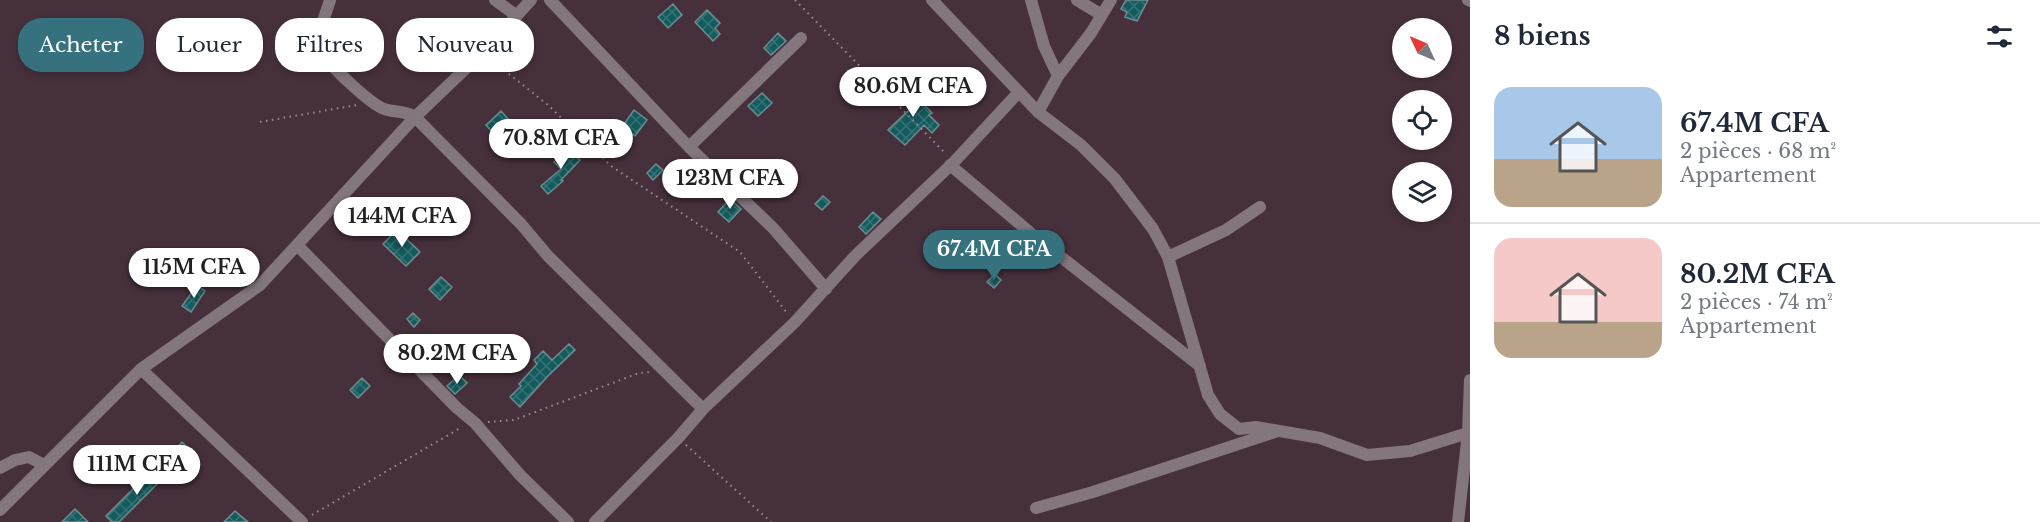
<!DOCTYPE html>
<html lang="fr">
<head>
<meta charset="utf-8">
<style>
  body { margin:0; font-family:"Libre Baskerville",serif; background:#f6f6f7; color:#1f2937; height:100vh; display:flex; flex-direction:column; font-size:22px; white-space:nowrap }
  * { box-sizing:border-box; margin:0 }
  p { font-size:20px; color:#747a83 }
  .icon { flex:none; width:33px; height:33px; fill:none; stroke:currentColor; stroke-width:2; stroke-linecap:round; stroke-linejoin:round }
  .map { position:relative; flex:1; overflow:hidden }
  .details { display:flex; flex-direction:column; background:#fff; width:570px }
  .details>* { flex:none }
  .hud { position:absolute; left:18px; top:18px; width:570px; height:54px; display:flex; gap:12px }
  .needle { width:39px; rotate:314deg }
  .fabs { position:absolute; left:1392px; top:18px; display:grid; gap:12px }
  .fabs a { display:grid; place-items:center; width:60px; height:60px; border-radius:50%; background:#fff; box-shadow:0 3px 9px #0003; font-size:30px }
  .price { position:absolute; translate:-50% -51px; padding:0 14px; border-radius:21px; background:#fff; color:#222; font-size:20px; line-height:39px; filter:drop-shadow(0 2px 3px #0008) }
  .price::after { content:''; position:absolute; left:50%; top:36px; width:18px; height:14px; margin-left:-9px; background:inherit; clip-path:polygon(0 0,100% 0,50% 100%) }
  .price.current { background:#36727d; color:#fff }
  ul { padding:0; list-style:none }
  li { display:flex; align-items:center; gap:18px; height:150px; padding:0 24px }
  li+li { border-top:2px solid #e0e1e3 }
  li span { display:grid; place-items:center; flex:none; width:168px; height:120px; border-radius:18px; color:#555 }
  li>.icon { margin-inline-start:auto }
  span .icon { width:72px; height:72px; fill:#fffc; stroke-width:1 }
  li b { font-size:26px }
  h2 { display:flex; justify-content:space-between; align-items:center; height:72px; padding:0 24px; font-size:26px }
  .chip { padding:0 21px; border-radius:24px; background:#fff; box-shadow:0 3px 9px #0003; font-size:21px; line-height:54px }
  .chip.current { background:#36727d; color:#fff }
  main { display:flex; flex:1; min-height:0 }
  .map>svg:first-child { display:block }
  .building { fill:url(#building-cross-hatch); stroke:#6c8d8e; stroke-width:1.5 }
  .lines { fill:none; stroke-linecap:round; stroke-linejoin:round }
  .path { stroke:#9f8d96; stroke-width:2; stroke-dasharray:1.5 4.5; stroke-linecap:butt }
  .minor { stroke:#83777d; stroke-width:12 }
</style>
</head>
<body>
<main>
<div class="map">
<svg width="1470" height="522" viewBox="0 0 1470 522">
  <defs>
    <pattern id="building-cross-hatch" width="8" height="8" patternUnits="userSpaceOnUse" patternTransform="scale(1.5)"><rect width="8" height="8" fill="#145b5e"/><path d="M0 0l8 8M0 8l8-8" fill="none" stroke="#377376"/></pattern>
  </defs>
  <rect width="100%" height="100%" fill="#46303c"/>
  <path class="building" d="M1126,0H1148L1137,21L1125,17L1127,12L1121,9Z
    M673,4L682,15L668,28L658,17Z
    M707,10L720,23L715,28L720,34L713,41L695,22Z
    M778,33L786,41L771,55L764,48Z
    M914,85L922,92L917,98L932,113L929,115L939,125L932,133L924,125L905,145L888,130L911,108L902,99Z
    M762,93L772,103L758,116L748,106Z
    M634,110L647,120L635,136L622,127Z
    M501,111L519,131L504,145L486,125Z
    M568,148L580,160L561,180L563,181L548,194L541,186L561,169L554,162Z
    M656,164L663,170L653,180L647,173Z
    M823,196L830,202L822,210L815,204Z
    M730,199L741,209L729,222L718,212Z
    M873,212L881,219L866,234L859,227Z
    M397,230L420,252L406,266L383,244Z
    M995,274L1001,280L994,288L987,282Z
    M441,277L452,287L440,300L429,289Z
    M197,285L205,291L191,312L182,306Z
    M413,313L420,320L414,327L407,319Z
    M505,337L512,344L492,363L486,357Z
    M569,344L575,350L547,377L520,407L510,397L521,386L519,384L537,364L534,360L543,351L552,360Z
    M459,375L467,383L455,394L447,386Z
    M362,378L370,386L358,398L350,390Z
    M182,442L189,449L175,463L168,457Z
    M164,463L171,470L119,522H112L106,516L138,484L141,488Z
    M75,509L88,522H62Z
    M235,511L248,522H224Z"/>
  <g class="lines">
    <path class="path" d="M795,0L946,154
      M490,59L548,105L611,166L740,252L787,313
      M260,122L357,105
      M488,422L514,420L639,373L651,372
      M686,445L771,522
      M312,515L462,427"/>
    <path class="minor" d="M330,0C326,14 316,35 321,49C325,63 371,104 384,109C396,113 404,110 415,117L521,224L548,256L703,409
      M495,0L517,16
      M550,0L689,147L773,228L826,289
      M932,0L1038,112L1081,145L1115,179L1153,229L1168,257L1208,395L1220,414L1239,429L1256,427L1320,438L1367,455L1410,451L1468,433
      M1031,0L1044,46L1058,76
      M1077,0L1102,15
      M1468,0L1470,1
      M1038,112L1058,76L1091,33L1111,0
      M689,147L801,38
      M950,165L1033,235L1200,366
      M297,245L457,408L475,423L520,475L568,522
      M1168,257L1226,230L1260,207
      M141,369L302,522
      M0,468L15,460L29,457L44,465
      M1036,508L1093,492L1275,432
      M0,510L141,369L260,285L415,117L482,53L531,0
      M595,522L678,438L703,409L795,322L856,255L954,162L1018,93
      M1458,522L1468,433L1470,380"/>
  </g>
</svg>
<div class="fabs">
<a><svg class="needle" viewBox="-14 -14 28 28"><path d="M0-13l5 13h-10z" fill="#e53935"/><path d="M0 13l5-13h-10z" fill="#747a83"/></svg></a>
<a><svg class="icon" aria-label="locate" viewBox="0 0 24 24"><circle cx="12" cy="12" r="6"/><path d="M12 2v4M12 18v4M2 12h4M18 12h4"/></svg></a>
<a><svg class="icon" aria-label="layers" viewBox="0 0 24 24"><path d="M12 4l9 5-9 5-9-5zM3 14l9 5 9-5"/></svg></a>
</div>
<b class="price" style="left:913px;top:118px">80.6M CFA</b>
<b class="price" style="left:561px;top:170px">70.8M CFA</b>
<b class="price" style="left:730px;top:210px">123M CFA</b>
<b class="price" style="left:402px;top:248px">144M CFA</b>
<b class="price current" style="left:994px;top:281px">67.4M CFA</b>
<b class="price" style="left:194px;top:299px">115M CFA</b>
<b class="price" style="left:457px;top:385px">80.2M CFA</b>
<b class="price" style="left:137px;top:496px">111M CFA</b>
<div class="hud">
<a class="chip current">Acheter</a>
<a class="chip">Louer</a>
<a class="chip">Filtres</a>
<a class="chip">Nouveau</a>
</div>
</div>
<section class="details">
<h2>8 biens<svg class="icon" aria-label="filters" viewBox="0 0 24 24"><path d="M4 7h16M4 17h16"/><circle cx="9" cy="7" r="2"/><circle cx="15" cy="17" r="2"/></svg></h2>
<ul>
<li><span style="background:linear-gradient(#a9c7e8 60%,#b9a48a 0)"><svg class="icon" aria-label="home" viewBox="0 0 24 24"><path d="M3 11l9-7 9 7M6 9v11h12V9"/></svg></span><div><b>67.4M CFA</b><p>2 pièces · 68 m²</p><p>Appartement</p></div></li>
<li><span style="background:linear-gradient(#f6c9c9 70%,#b9a48a 0)"><svg class="icon" aria-label="home" viewBox="0 0 24 24"><path d="M3 11l9-7 9 7M6 9v11h12V9"/></svg></span><div><b>80.2M CFA</b><p>2 pièces · 74 m²</p><p>Appartement</p></div></li>
</ul>
</section>
</main>
</body>
</html>
